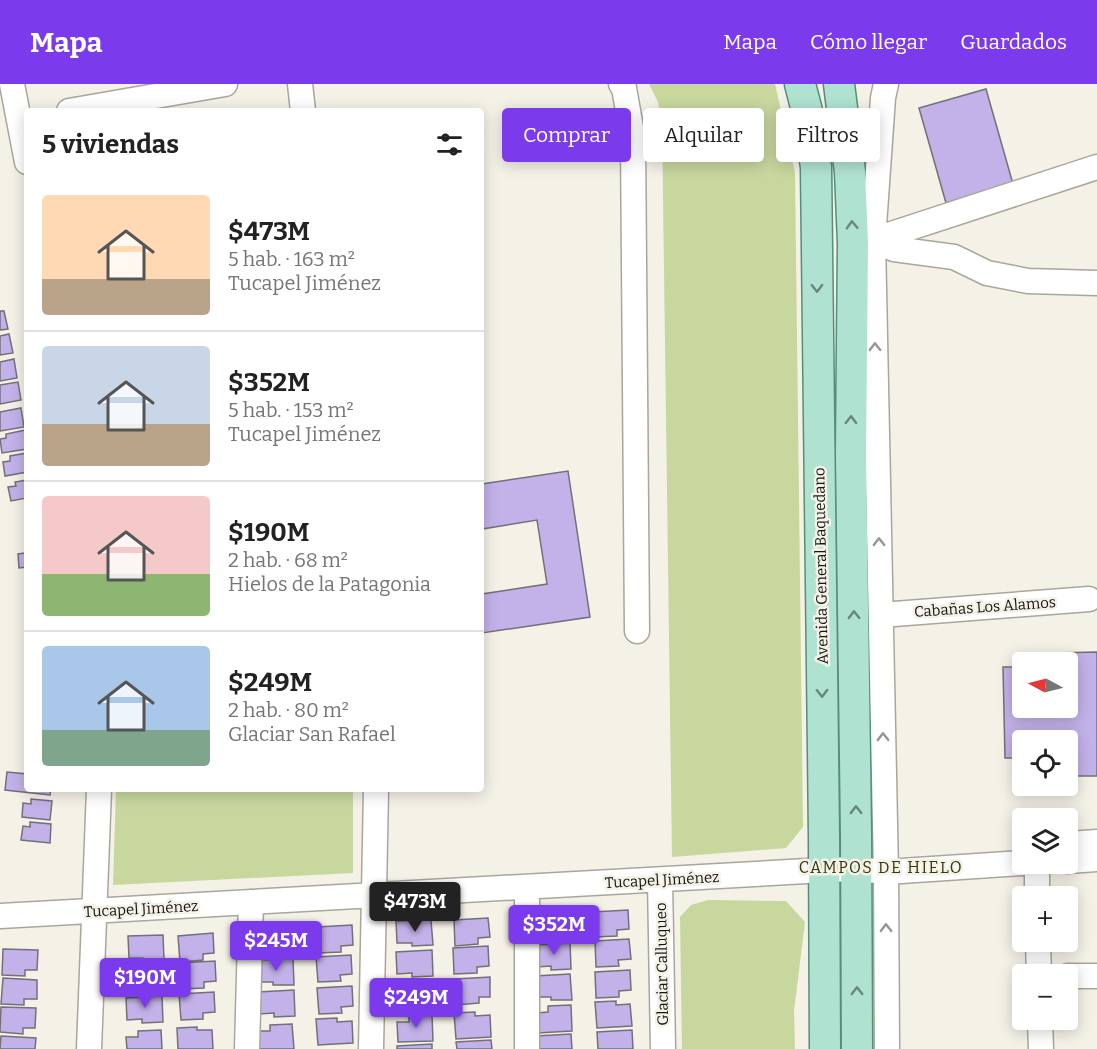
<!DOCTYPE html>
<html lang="es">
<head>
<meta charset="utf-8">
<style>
  body { margin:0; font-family:Bitter,serif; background:#f6f6f6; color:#222; height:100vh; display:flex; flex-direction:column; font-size:22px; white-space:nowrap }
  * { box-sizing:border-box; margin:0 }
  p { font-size:20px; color:#767676 }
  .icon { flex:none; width:33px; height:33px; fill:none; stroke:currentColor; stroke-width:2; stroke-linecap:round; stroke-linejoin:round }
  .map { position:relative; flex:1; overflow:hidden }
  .panel { position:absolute; left:24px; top:24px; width:460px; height:684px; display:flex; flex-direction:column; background:#fff; border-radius:6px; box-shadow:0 3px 15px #0003 }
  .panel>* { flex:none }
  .hud { position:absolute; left:502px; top:24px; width:504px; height:54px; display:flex; gap:12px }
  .needle { width:39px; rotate:277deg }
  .controls { position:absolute; left:1012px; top:568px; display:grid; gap:12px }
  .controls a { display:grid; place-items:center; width:66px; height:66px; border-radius:6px; background:#fff; box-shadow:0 3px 15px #0003; font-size:30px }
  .price { position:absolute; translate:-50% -51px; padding:0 14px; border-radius:6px; background:#7c3aed; color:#fff; font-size:20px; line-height:39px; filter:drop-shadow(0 2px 3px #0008) }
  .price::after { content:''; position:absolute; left:50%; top:36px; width:18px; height:14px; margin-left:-9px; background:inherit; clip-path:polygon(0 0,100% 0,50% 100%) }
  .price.current { background:#222; color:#fff }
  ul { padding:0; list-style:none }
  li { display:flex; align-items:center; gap:18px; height:150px; padding:0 18px }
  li+li { border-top:2px solid #e0e0e0 }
  li span { display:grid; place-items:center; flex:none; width:168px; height:120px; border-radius:6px; color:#555 }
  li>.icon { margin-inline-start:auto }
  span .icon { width:72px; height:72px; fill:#fffc; stroke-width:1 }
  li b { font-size:26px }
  h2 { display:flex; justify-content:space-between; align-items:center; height:72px; padding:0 18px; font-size:26px }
  .pill { padding:0 21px; border-radius:6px; background:#fff; box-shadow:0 3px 15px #0003; font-size:21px; line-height:54px }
  .pill.current { background:#7c3aed; color:#fff }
  header { display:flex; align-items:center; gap:36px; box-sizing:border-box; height:84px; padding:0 30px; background:#7c3aed; color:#fff }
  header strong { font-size:28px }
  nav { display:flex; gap:33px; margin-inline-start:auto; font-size:21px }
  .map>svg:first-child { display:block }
  .green { fill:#c7d79e }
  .building { fill:#c3b1e9; stroke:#737079; stroke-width:1.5 }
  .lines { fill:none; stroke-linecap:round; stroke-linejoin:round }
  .minor-casing { stroke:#a9a69d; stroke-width:27 }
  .major-casing { stroke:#578e7a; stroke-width:33 }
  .minor { stroke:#fff; stroke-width:24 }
  .major { stroke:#afe2d1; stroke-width:30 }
  .oneway { stroke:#6b867c }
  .oneway2 { stroke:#979695 }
  .labels { text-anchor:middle; stroke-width:5; stroke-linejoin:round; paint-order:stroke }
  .street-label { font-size:15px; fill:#171613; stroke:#f4f1e7 }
  .neighbourhood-label { font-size:16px; letter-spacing:1.5px; fill:#35370d; stroke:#f4f1e7 }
</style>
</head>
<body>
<header>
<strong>Mapa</strong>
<nav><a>Mapa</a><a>Cómo llegar</a><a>Guardados</a></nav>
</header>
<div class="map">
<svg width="1097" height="965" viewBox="0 0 1097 965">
  <rect width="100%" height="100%" fill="#f4f1e7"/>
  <path class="green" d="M649,0H775L795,89L803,743L786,764L672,773L662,39L658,18Z
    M116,705H353V789L113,801Z
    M708,816L786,817L805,838L794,927L795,965H682L680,833L691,821Z"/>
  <path class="building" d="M986,5L1013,100L946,119L919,24Z
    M0,227H4L8,245L0,246Z
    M9,250L13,269L0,271V252Z
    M14,275L17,294L0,297V278Z
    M18,298L21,316L0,320V301Z
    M21,324L24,343L0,347V328Z
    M26,346L27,365L2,369L0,355L6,354V350Z
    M27,369V388L5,392L3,378L10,377V372Z
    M568,387L590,533L482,549V510L547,500L537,436L482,445V400Z
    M27,396V414L11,417L8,403L16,402L15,398Z
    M27,464V483L19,484L18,470L25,469V465Z
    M1097,568V692H1068V657H1023V693H1022L1021,674H1005L1003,583H1023V624H1068V579H1054V569Z
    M7,688L27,690V705H51L50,711L5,706Z
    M31,715L52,717L50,736L22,733L23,719L31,720Z
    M30,738L51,740L50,759L21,756L23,742L30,743Z
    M628,826L629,845L617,846V852L595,853L593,828Z
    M570,829L571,855L550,856V852L535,853L534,831Z
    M488,834L490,853L478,854V860L455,862L454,836Z
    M431,836L433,861L412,862V859H397L396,837Z
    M352,841L353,861L341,862V868L318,869L317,843Z
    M295,844L296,870L276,871V867L261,868L260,846Z
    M213,849L214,869L203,870V876L180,878L178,852Z
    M163,851L164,876L144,877L143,874H129L128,852Z
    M629,855L631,875L618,876L619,882L596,883L595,857Z
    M570,859L571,885L551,886V882L536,883L535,861Z
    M488,862L489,882L477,883V889L454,890L453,864Z
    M3,865L38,866L37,886H25V892L2,891Z
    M432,866L433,892L412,893V889L397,890L396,868Z
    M351,871L352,890L340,891L341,897L318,898L316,873Z
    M293,875L294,901H273V898H258L257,876Z
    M215,877L216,897L204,898V904L181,905L180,879Z
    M164,880L165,906L145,907L144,903L130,904L129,882Z
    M630,886L631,906L619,907V913L596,914L595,888Z
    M570,890L572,916H551V913H536L535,892Z
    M490,893V913H479V919L456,921L455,895Z
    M3,894L37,896V915H24V921L1,920Z
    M430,897L431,923L411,924V920L396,921L395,899Z
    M352,902L353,922L341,923L342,929L319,930L317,904Z
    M294,906L295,932L274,933V929L259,930L258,908Z
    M214,908L215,928L203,929V935L181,936L179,910Z
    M162,912L163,938L142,939V935L127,936L126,914Z
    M616,917V921L630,920L632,942L597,944L595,918Z
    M571,921L572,947L537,949V929L548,928V922Z
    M1,923L36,924L35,944H23V950L0,948Z
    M475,928V932L490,931L491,953L456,955L454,929Z
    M432,931L433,957L398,958L397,938H409V932Z
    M337,934V938L352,937L353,959L318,961L316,935Z
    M292,940L294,965H259L258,947H270V941Z
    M197,943V946H212L213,965H178L177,944Z
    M161,946L162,965H127L126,953H138V947Z
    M632,946L633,965H598L597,948Z
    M571,950L572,965H537L536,952Z
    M1,952L36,954L35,965H0Z
    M491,956L492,965H457L456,958Z
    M432,960V965H397V962Z"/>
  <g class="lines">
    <defs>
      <path id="minor" d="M12,0L27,78
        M300,0L303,27
        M621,0L624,4L633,55L637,547
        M886,0L883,14L873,156L886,788L887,965
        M69,27L225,0
        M873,156L1097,83
        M873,156L894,165L954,173L987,189L1028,197L1097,199
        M881,531L1089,515
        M1068,760L1097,758
        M1068,777L1097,775
        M1037,780V813
        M660,796L663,965
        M0,832L825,786L856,785L886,788L1023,779
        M1038,858L1039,891
        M1068,892H1097
        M1040,936L1041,965
        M89,965L99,705
        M247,965L251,818
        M371,965L376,705
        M527,965V803"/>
      <path id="major" d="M800,0L808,31L816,83L824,752L825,965
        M839,0L850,88L853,159L851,370L856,749L857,965"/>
    </defs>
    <use href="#minor" class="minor-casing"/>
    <use href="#major" class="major-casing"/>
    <use href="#minor" class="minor"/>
    <use href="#major" class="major"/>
  </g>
  <defs><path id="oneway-chevron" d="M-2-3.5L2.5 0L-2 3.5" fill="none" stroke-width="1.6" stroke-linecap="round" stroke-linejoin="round" transform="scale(1.5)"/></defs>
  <g class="oneway">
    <use href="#oneway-chevron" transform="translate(852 141) rotate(-92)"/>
    <use href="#oneway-chevron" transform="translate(817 204) rotate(89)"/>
    <use href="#oneway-chevron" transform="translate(851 336) rotate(-89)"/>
    <use href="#oneway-chevron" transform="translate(854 531) rotate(-91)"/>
    <use href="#oneway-chevron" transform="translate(822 609) rotate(89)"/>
    <use href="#oneway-chevron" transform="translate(856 726) rotate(-91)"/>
    <use href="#oneway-chevron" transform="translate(857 907) rotate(-90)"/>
  </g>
  <g class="oneway2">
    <use href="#oneway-chevron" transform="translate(875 263) rotate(-91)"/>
    <use href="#oneway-chevron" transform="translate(879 458) rotate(-91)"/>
    <use href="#oneway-chevron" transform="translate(883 653) rotate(-91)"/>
    <use href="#oneway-chevron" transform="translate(886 844) rotate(-91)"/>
  </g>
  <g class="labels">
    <g class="street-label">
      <text transform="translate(821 482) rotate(-91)" y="5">Avenida General Baquedano</text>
      <text transform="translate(985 523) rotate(-4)" y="5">Cabañas Los Alamos</text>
      <text transform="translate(662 796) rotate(-3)" y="5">Tucapel Jiménez</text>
      <text transform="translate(141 825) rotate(-3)" y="5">Tucapel Jiménez</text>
      <text transform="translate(662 880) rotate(-91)" y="5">Glaciar Calluqueo</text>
    </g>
    <g class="neighbourhood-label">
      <text x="881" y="789">CAMPOS DE HIELO</text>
    </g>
  </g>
</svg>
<div class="controls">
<a><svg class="needle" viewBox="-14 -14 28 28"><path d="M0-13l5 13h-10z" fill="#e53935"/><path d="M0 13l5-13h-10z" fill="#767676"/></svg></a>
<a><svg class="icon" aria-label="locate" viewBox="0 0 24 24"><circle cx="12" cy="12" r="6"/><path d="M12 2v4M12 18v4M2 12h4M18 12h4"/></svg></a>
<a><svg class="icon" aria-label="layers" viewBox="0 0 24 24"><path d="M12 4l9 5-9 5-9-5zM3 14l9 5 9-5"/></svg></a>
<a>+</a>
<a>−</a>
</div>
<b class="price current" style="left:415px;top:849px">$473M</b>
<b class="price" style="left:554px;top:872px">$352M</b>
<b class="price" style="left:276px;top:888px">$245M</b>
<b class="price" style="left:145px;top:925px">$190M</b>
<b class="price" style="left:416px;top:945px">$249M</b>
<div class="hud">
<a class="pill current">Comprar</a>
<a class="pill">Alquilar</a>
<a class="pill">Filtros</a>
</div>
<section class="panel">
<h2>5 viviendas<svg class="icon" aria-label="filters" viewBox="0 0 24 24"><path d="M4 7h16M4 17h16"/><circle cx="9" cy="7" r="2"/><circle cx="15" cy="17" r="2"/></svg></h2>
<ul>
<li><span style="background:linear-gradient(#ffd9b3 70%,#b9a48a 0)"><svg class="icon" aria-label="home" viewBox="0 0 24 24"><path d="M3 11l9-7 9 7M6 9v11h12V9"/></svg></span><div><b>$473M</b><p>5 hab. · 163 m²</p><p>Tucapel Jiménez</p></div></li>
<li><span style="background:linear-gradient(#c9d6e8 65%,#b9a48a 0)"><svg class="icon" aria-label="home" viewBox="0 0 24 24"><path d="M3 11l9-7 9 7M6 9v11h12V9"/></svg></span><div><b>$352M</b><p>5 hab. · 153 m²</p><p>Tucapel Jiménez</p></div></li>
<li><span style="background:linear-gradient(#f6c9c9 65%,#8fb573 0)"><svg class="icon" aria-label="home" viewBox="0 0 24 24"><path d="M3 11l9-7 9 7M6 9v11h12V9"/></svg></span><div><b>$190M</b><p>2 hab. · 68 m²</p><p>Hielos de la Patagonia</p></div></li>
<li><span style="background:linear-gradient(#a9c7e8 70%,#7fa58c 0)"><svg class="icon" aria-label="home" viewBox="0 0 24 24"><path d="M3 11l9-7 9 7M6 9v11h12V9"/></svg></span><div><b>$249M</b><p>2 hab. · 80 m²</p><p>Glaciar San Rafael</p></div></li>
</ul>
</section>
</div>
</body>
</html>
